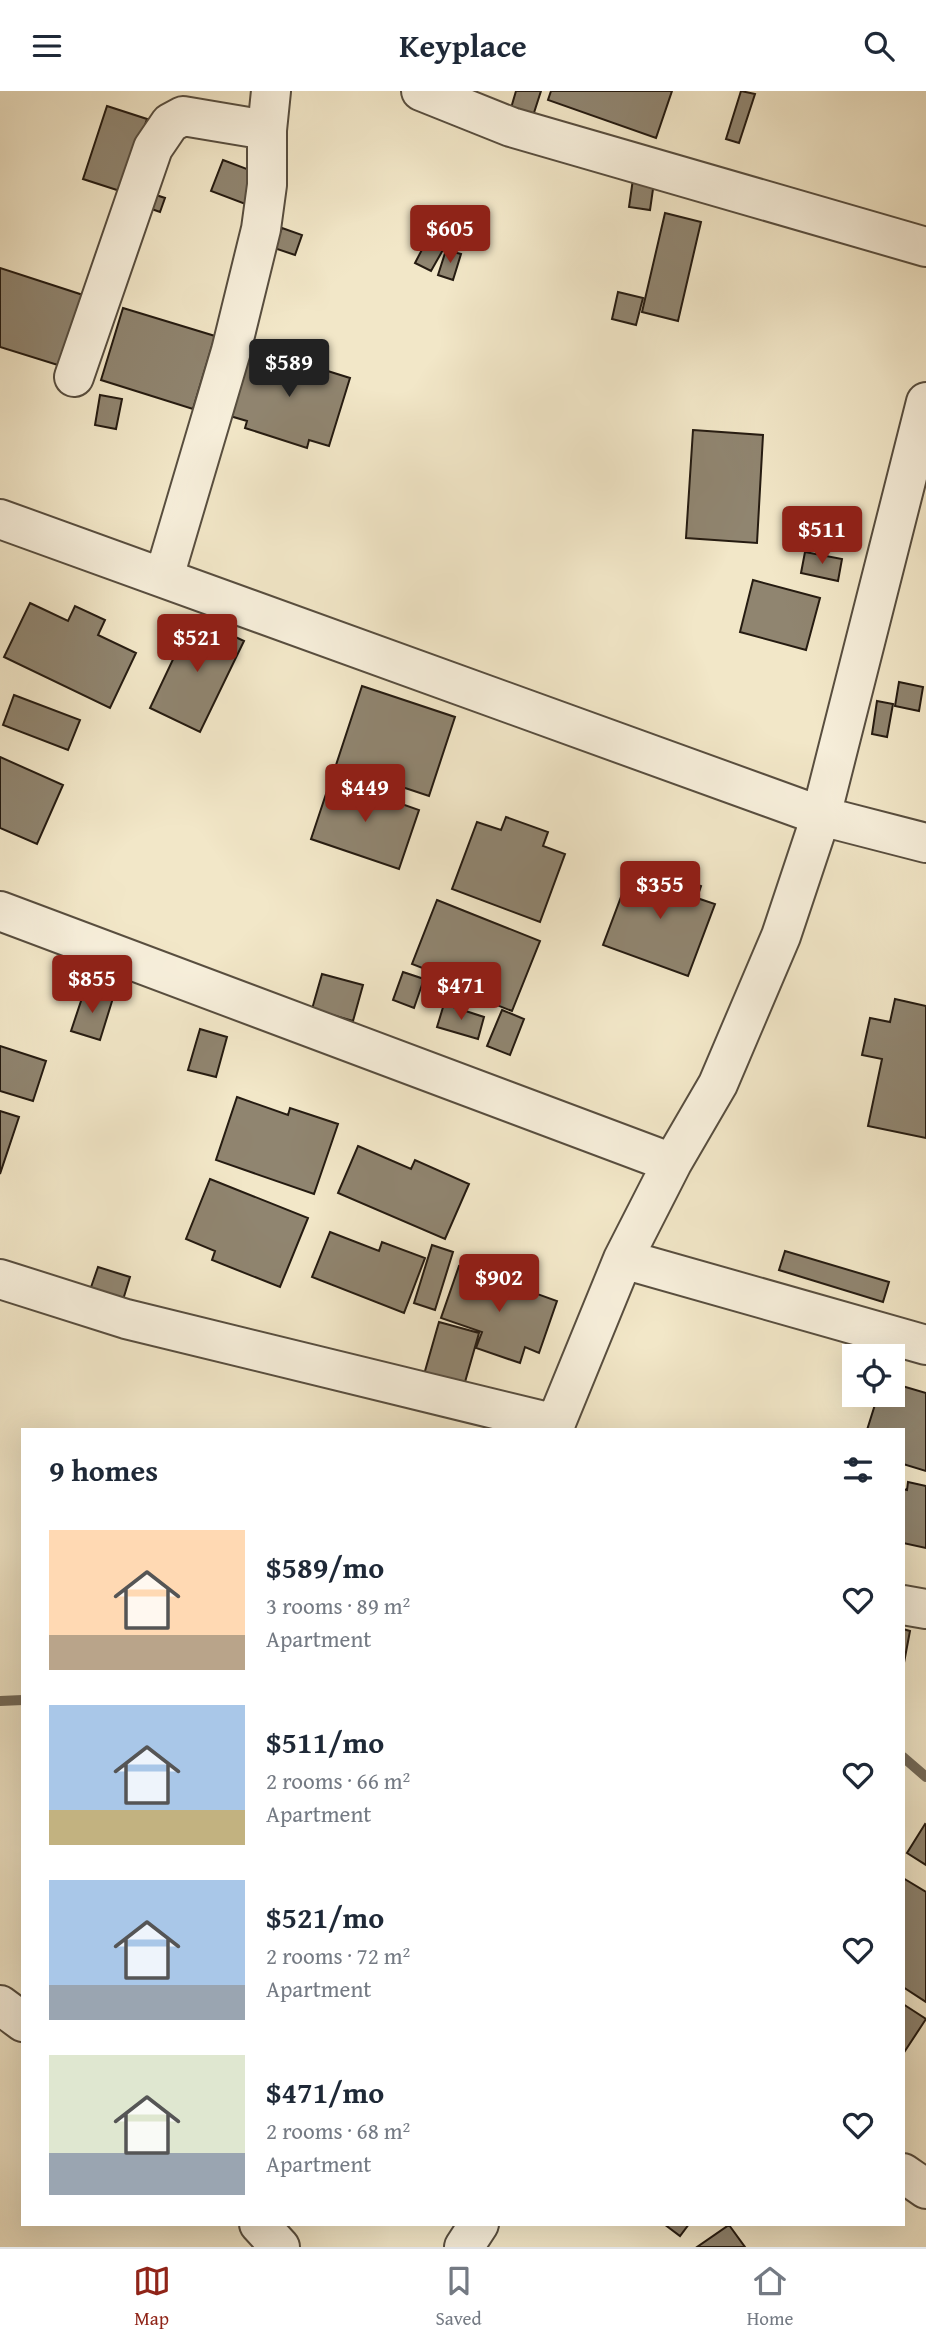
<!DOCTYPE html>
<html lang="en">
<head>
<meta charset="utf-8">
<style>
  body { margin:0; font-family:"Gentium Book Plus",serif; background:#f2f2f3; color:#1f2937; height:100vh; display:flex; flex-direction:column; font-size:26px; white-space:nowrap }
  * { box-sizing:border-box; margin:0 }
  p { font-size:23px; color:#747a83 }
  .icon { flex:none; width:38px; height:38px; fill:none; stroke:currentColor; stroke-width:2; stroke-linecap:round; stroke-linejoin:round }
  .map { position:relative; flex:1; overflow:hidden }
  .sheet { position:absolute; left:21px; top:1337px; width:884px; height:798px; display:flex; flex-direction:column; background:#fff; border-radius:0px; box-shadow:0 7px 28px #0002 }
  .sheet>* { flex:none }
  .controls { position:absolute; left:842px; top:1253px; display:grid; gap:14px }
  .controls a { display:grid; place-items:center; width:63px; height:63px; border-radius:0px; background:#fff; box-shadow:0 7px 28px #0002; font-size:35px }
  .price { position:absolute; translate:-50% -60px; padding:0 16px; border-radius:7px; background:#8f2418; color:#fff; font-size:23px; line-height:46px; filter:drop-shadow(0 2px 4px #0008) }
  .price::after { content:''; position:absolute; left:50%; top:42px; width:21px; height:16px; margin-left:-10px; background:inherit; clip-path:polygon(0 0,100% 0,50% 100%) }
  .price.selected { background:#222; color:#fff }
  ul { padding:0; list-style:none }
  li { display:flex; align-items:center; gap:21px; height:175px; padding:0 28px }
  li span { display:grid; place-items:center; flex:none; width:196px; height:140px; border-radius:0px; color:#555 }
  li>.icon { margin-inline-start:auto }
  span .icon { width:84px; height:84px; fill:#fffc; stroke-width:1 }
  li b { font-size:30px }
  h2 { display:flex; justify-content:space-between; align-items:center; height:84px; padding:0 28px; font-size:30px }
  header { display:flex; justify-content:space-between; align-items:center; height:91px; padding:0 28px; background:#fff; font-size:32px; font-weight:700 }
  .tabs { display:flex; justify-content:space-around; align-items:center; height:98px; border-top:2px solid #e0e1e3; background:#fff; font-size:19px; color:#747a83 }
  .tabs a { display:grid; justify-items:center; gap:4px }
  .tabs .selected { color:#8f2418 }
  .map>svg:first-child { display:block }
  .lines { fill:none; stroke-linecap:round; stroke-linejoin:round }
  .stream { stroke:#766c5a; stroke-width:10 }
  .building { fill:#908570; stroke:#251b11; stroke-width:2 }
  .minor-casing { stroke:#584e3f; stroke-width:42 }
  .minor { stroke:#f7efdb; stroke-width:38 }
</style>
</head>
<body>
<header><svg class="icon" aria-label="menu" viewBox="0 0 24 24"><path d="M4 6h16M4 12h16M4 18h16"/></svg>Keyplace<svg class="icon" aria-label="search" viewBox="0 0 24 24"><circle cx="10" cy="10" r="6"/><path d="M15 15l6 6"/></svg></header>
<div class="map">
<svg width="926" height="2156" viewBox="0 0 926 2156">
  <rect width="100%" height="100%" fill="#f2e7c8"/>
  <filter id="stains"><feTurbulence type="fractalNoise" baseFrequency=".00286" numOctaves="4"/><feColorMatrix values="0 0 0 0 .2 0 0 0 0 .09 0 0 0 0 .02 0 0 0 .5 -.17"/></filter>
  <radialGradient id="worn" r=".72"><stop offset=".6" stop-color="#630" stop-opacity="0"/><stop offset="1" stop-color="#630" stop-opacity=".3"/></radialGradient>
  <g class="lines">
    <path class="stream" d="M0,1610L23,1609
      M903,1666L926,1686"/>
  </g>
  <path class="building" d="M516,0H541L531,31L509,24Z
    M551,0H672L656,47L548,9Z
    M741,0L755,3L739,52L726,48Z
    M107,15L147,28L123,101L83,88Z
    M223,69L260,83L248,114L211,100Z
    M633,88L654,91L650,119L629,116Z
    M150,102L165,107L160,121L146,116Z
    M665,122L701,131L678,230L642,221Z
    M282,137L302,144L295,164L274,157Z
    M427,149L444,157L431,180L415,172Z
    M446,159L461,163L453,189L438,184Z
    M0,177L83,204L61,275L0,256Z
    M618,201L643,207L636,234L612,228Z
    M123,217L215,245L193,318L101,289Z
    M251,256L350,287L329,355L309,349L307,357L245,337L247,330L230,325Z
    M100,304L122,308L116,338L95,334Z
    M693,339L763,344L757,452L686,447Z
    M805,461L842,468L838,490L801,482Z
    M753,489L820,507L806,559L740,541Z
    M30,512L68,530L75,515L105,529L98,544L136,562L110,617L4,566Z
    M193,526L244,550L200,641L150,617Z
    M899,591L923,596L919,620L895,615Z
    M362,595L455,626L429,705L336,674Z
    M14,604L80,629L68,659L3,634Z
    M877,610L893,613L887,646L872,643Z
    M0,666L63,694L37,753L0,737Z
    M331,688L419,719L399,778L311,748Z
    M506,726L548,741L543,755L565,763L540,831L452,798L477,731L501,739Z
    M656,778L701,795L697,807L715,813L688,885L603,854L630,782L652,790Z
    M437,809L540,850L512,920L431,888L433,881L412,873Z
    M403,881L424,888L414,917L393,909Z
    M322,883L363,894L353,930L312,918Z
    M85,898L113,907L100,949L71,940Z
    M895,908L926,915V1047L868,1035L882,968L862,964L870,927L890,931Z
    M444,913L484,926L478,948L437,936Z
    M502,919L524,928L510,964L487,955Z
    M200,938L227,946L216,986L188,979Z
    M0,955L46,970L33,1010L0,1000Z
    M237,1006L288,1024L290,1017L338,1033L314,1103L216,1069Z
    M0,1020L19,1026L0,1083Z
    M358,1055L411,1078L415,1069L469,1093L445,1148L338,1102Z
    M210,1088L308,1127L280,1196L212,1169L215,1160L186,1148Z
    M330,1141L379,1160L382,1151L425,1167L404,1222L312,1186Z
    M432,1154L453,1161L435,1219L414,1212Z
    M785,1160L889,1191L883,1211L779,1179Z
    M459,1175L557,1210L539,1262L525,1256L520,1272L476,1257L482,1241L441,1227Z
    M98,1176L130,1186L122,1212L89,1202Z
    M439,1231L479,1242L461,1305L421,1294Z
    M892,1292L926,1302V1380L903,1373V1339H867L878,1304H892Z
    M908,1391L926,1395V1457L903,1452V1398L907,1399Z
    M903,1538L910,1540L903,1577Z
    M925,1733L926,1734V1774L907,1762Z
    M903,1787L926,1801V1911L903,1896Z
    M903,1913L926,1928L903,1963Z
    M664,2133H689L680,2145Z
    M729,2134L745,2156H697Z"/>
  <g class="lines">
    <defs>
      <path id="minor" d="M421,0L511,36L926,156
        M74,286L153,57L170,32L183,25L267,39
        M0,428L821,725L926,752
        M164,486L231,260L261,138L267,94V39L271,0
        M0,820L672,1072
        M623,1168L926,1254
        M0,1188L126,1228L556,1333
        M553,1339L623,1168L672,1072L718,993L781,845L821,725L926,311
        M903,1514L926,1518
        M0,1914L23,1931
        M903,2082L926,2098
        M259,2133L280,2156
        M464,2156L479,2133"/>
    </defs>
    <use href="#minor" class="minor-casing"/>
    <use href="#minor" class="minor"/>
  </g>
  <rect width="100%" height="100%" filter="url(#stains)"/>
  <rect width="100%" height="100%" fill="url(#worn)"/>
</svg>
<div class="controls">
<a><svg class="icon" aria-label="locate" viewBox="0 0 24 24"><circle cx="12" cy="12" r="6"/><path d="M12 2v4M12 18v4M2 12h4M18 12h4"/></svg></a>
</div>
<b class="price" style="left:450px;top:174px">$605</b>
<b class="price selected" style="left:289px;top:308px">$589</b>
<b class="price" style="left:822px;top:475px">$511</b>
<b class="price" style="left:197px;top:583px">$521</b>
<b class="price" style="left:365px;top:733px">$449</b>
<b class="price" style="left:660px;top:830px">$355</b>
<b class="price" style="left:92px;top:924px">$855</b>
<b class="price" style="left:461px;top:931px">$471</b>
<b class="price" style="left:499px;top:1223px">$902</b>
<section class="sheet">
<h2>9 homes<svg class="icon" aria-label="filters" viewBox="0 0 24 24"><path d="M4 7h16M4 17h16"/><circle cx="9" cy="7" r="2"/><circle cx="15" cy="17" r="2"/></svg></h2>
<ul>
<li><span style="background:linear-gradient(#ffd9b3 75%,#b9a48a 0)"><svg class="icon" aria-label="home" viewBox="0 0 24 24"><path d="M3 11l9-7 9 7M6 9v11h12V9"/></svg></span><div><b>$589/mo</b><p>3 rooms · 89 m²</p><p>Apartment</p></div><svg class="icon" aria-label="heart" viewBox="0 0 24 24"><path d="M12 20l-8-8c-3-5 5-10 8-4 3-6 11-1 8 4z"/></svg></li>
<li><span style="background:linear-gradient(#a9c7e8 75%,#c2b280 0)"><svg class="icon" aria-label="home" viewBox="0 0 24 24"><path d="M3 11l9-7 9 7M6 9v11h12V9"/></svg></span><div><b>$511/mo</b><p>2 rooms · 66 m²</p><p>Apartment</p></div><svg class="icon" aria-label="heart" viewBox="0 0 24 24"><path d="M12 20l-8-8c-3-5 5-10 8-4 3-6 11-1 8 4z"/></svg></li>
<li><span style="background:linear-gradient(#a9c7e8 75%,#9aa5b1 0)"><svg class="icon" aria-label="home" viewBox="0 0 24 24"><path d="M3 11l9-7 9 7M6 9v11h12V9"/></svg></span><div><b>$521/mo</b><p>2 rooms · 72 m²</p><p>Apartment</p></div><svg class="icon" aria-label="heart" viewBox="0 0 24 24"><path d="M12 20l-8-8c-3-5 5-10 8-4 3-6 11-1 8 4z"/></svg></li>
<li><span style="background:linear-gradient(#dfe7d0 70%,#9aa5b1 0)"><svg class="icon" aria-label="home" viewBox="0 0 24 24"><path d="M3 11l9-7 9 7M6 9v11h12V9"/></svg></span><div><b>$471/mo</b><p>2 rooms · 68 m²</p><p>Apartment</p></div><svg class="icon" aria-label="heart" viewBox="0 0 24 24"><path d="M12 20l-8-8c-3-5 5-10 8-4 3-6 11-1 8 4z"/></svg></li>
</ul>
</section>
</div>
<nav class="tabs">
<a class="selected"><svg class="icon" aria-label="map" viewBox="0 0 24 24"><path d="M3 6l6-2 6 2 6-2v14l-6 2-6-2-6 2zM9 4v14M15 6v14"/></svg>Map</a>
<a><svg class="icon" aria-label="saved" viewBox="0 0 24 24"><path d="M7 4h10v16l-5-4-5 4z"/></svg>Saved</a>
<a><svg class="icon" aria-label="home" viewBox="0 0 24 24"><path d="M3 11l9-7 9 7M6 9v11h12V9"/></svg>Home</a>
</nav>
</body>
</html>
